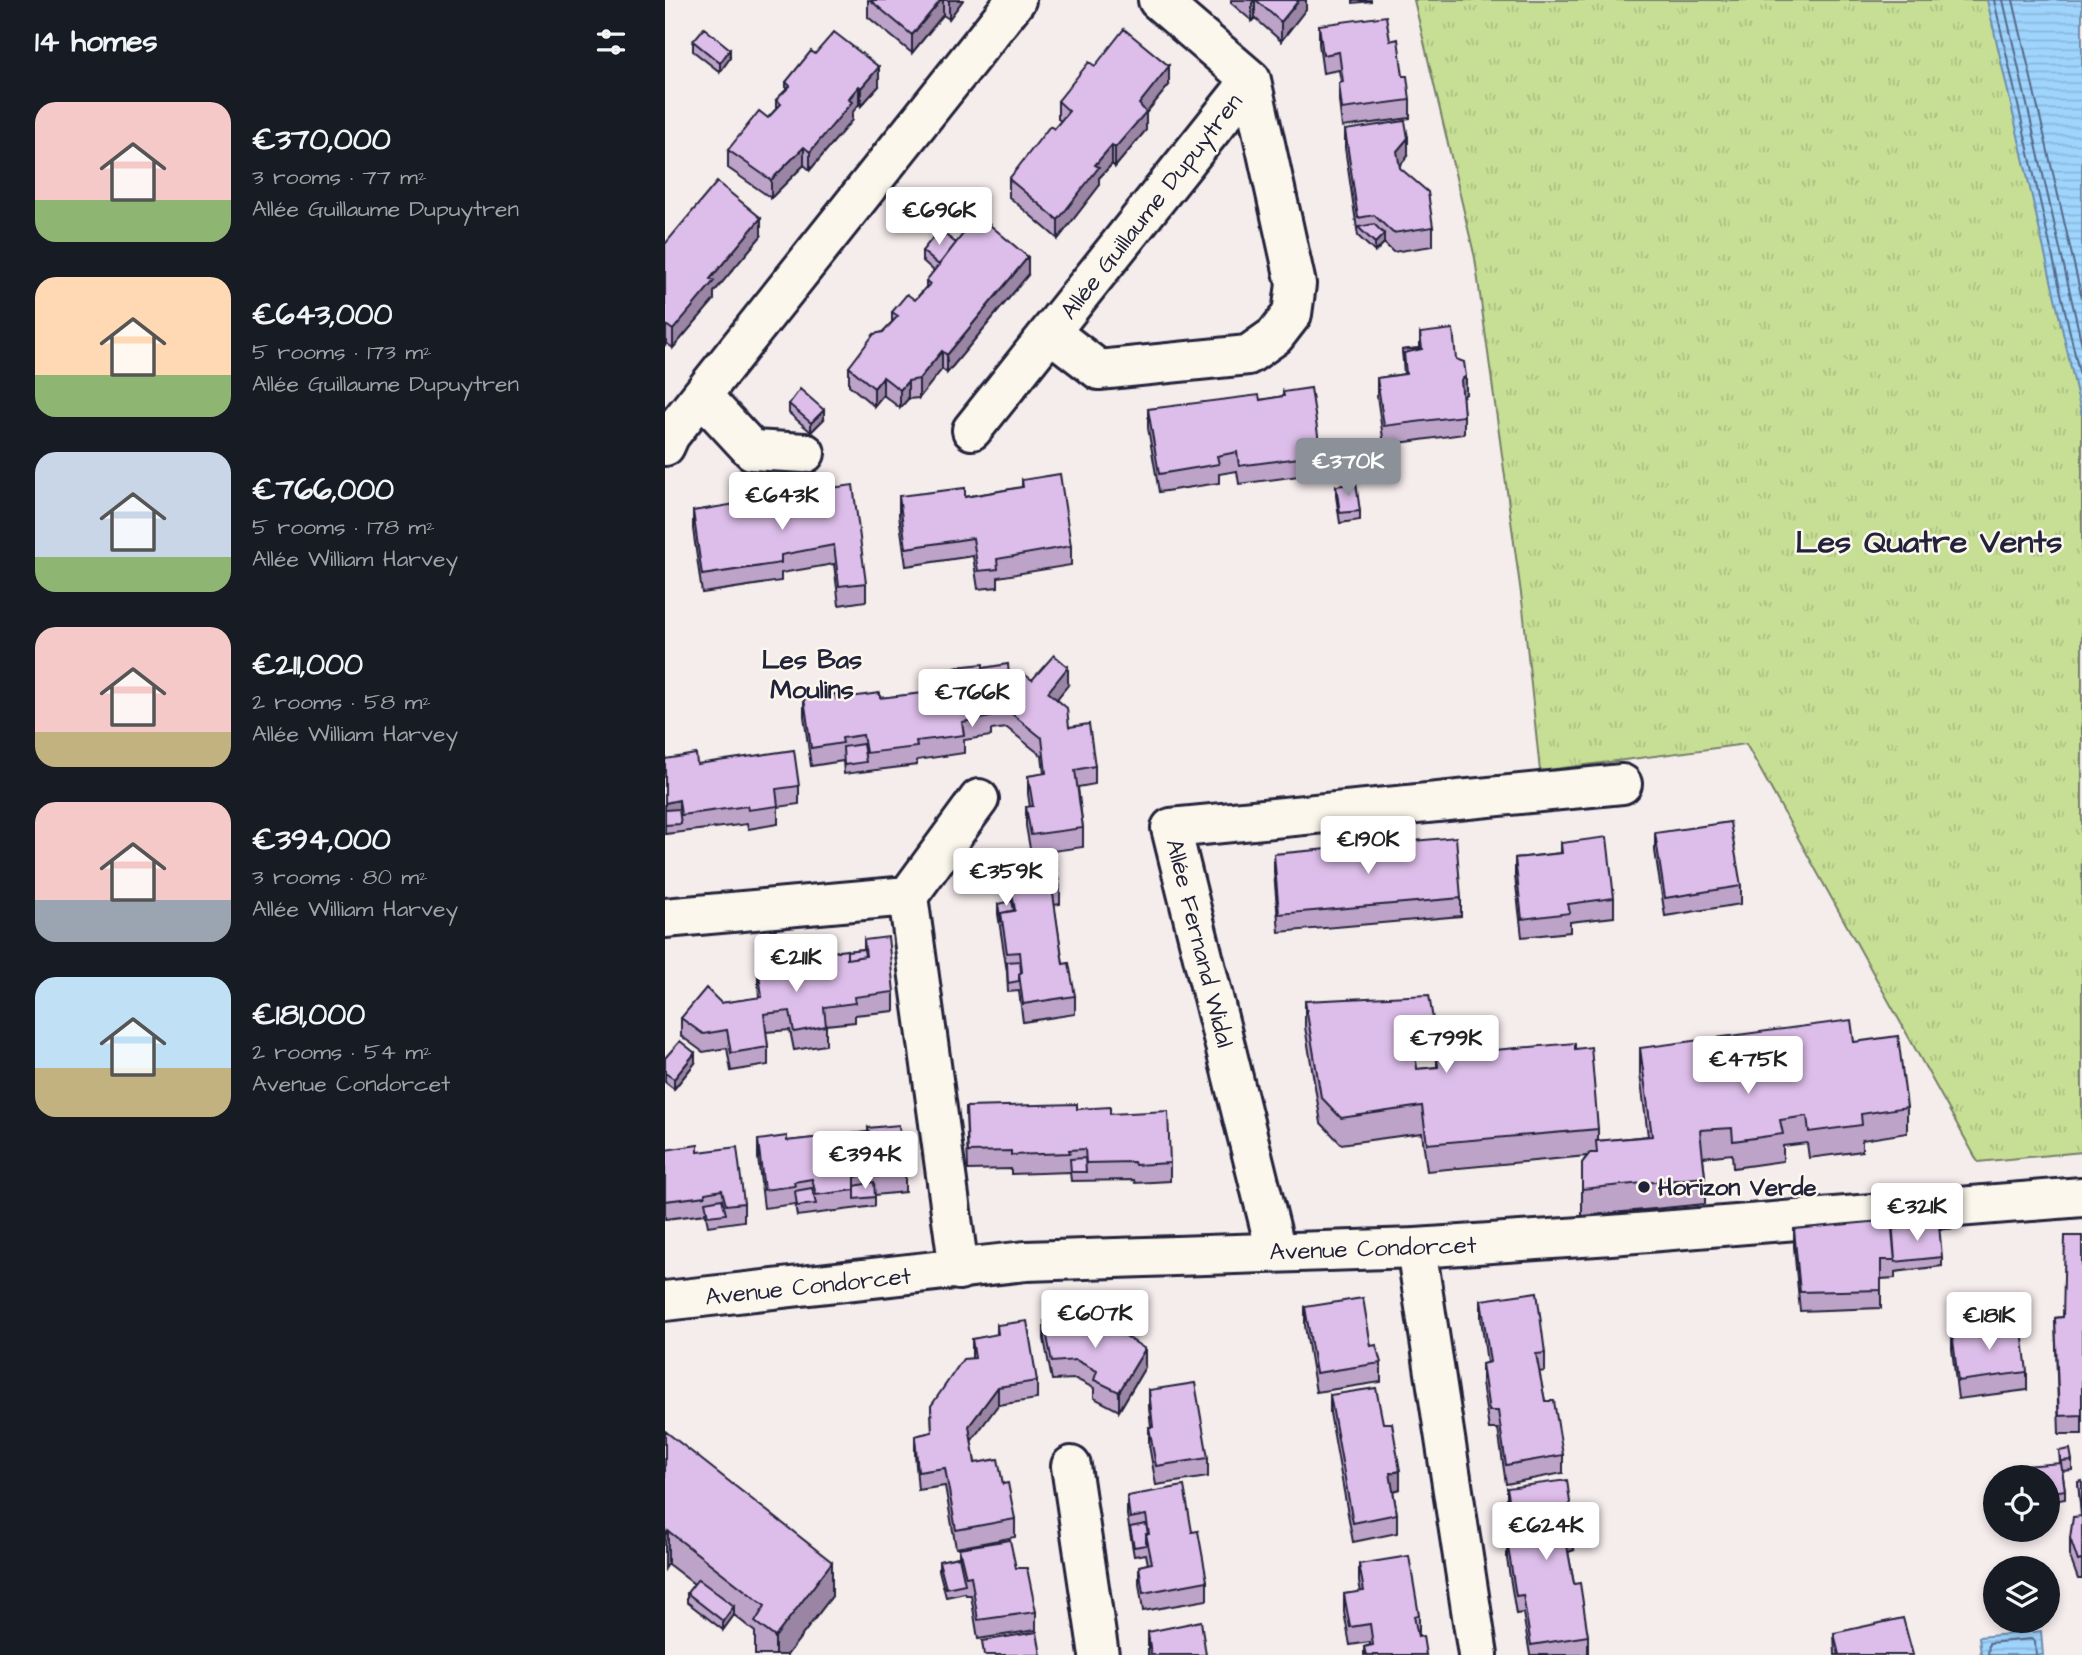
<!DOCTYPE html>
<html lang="en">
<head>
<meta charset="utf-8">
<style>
  body { margin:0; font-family:"Architects Daughter",sans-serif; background:#242831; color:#f1f3f6; height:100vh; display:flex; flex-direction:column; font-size:26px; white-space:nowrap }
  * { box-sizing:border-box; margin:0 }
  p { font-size:23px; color:#9ea1a6 }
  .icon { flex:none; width:38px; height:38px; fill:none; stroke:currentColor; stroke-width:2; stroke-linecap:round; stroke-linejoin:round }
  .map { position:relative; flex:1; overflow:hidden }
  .sheet { display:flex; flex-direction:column; background:#171b24; width:665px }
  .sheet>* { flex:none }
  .fabs { position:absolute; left:1318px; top:1465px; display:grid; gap:14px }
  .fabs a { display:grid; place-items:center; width:77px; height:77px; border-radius:50%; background:#171b24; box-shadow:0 4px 10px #0003; font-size:35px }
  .price { position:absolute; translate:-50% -60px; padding:0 16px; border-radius:7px; background:#fff; color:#222; font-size:23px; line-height:46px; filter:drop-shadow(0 2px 4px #0008) }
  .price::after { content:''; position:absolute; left:50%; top:42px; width:21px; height:16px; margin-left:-10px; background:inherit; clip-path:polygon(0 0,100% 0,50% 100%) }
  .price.current { background:#8c9099; color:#fff }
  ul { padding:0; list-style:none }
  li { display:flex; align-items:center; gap:21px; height:175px; padding:0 35px }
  li span { display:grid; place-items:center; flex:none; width:196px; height:140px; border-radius:21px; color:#555 }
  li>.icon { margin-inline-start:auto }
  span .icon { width:84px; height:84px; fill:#fffc; stroke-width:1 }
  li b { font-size:30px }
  h2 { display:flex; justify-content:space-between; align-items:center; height:84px; padding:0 35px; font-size:30px }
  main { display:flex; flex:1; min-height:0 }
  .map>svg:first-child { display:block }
  .grass { fill:url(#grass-tufts); stroke:#748068; stroke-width:2 }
  .water { fill:url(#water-rules); stroke:#6d8daf; stroke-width:2 }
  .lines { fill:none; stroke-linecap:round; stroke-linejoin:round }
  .shore { stroke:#546989; stroke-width:2 }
  .street-casing { stroke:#22223b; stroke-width:44 }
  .secondary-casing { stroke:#22223b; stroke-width:44 }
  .street { stroke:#fbf7ec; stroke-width:38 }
  .secondary { stroke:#fbf7ec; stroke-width:38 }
  .wall { fill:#bea3c9; stroke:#22223b; stroke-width:2 }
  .shaded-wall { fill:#9b85a4; stroke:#22223b; stroke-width:2 }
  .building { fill:#ddbeea; stroke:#22223b; stroke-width:2 }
  .poi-dot { fill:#22223b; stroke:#fbf7ec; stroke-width:2.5 }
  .labels { text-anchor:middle; stroke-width:5; stroke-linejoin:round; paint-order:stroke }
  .street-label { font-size:24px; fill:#22223b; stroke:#fbf7ec }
  .poi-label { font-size:24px; font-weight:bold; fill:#22223b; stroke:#fbf7ec; text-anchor:start }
  .neighbourhood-label { font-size:26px; font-weight:bold; fill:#22223b; stroke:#fbf7ec }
  .district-label { font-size:32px; font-weight:bold; fill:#22223b; stroke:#fbf7ec }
</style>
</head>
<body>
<main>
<section class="sheet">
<h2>14 homes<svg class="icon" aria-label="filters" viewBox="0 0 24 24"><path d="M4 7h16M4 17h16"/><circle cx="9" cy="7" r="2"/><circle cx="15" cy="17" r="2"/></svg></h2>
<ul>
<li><span style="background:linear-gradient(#f6c9c9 70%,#8fb573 0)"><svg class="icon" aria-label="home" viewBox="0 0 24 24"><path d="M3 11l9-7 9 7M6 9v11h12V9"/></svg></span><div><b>€370,000</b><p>3 rooms · 77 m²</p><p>Allée Guillaume Dupuytren</p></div></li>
<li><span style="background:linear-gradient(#ffd9b3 70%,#8fb573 0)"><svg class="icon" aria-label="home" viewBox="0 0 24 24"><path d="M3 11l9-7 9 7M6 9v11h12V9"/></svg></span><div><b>€643,000</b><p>5 rooms · 173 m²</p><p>Allée Guillaume Dupuytren</p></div></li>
<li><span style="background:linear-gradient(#c9d6e8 75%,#8fb573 0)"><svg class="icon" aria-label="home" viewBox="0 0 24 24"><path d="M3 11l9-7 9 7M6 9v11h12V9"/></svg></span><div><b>€766,000</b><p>5 rooms · 178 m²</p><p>Allée William Harvey</p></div></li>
<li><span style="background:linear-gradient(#f6c9c9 75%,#c2b280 0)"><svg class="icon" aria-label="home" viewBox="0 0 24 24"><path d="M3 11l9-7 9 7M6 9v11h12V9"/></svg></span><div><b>€211,000</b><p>2 rooms · 58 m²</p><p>Allée William Harvey</p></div></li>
<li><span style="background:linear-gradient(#f6c9c9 70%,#9aa5b1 0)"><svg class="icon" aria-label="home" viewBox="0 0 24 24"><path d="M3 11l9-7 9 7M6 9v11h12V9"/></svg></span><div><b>€394,000</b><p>3 rooms · 80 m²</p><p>Allée William Harvey</p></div></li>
<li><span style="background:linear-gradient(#bfe0f5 65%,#c2b280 0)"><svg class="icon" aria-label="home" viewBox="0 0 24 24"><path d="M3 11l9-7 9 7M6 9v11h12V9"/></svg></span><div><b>€181,000</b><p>2 rooms · 54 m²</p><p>Avenue Condorcet</p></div></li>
</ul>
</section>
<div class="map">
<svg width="1417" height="1655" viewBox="0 0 1417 1655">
  <defs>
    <pattern id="grass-tufts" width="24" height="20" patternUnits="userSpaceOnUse" patternTransform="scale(1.75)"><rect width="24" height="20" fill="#c7df95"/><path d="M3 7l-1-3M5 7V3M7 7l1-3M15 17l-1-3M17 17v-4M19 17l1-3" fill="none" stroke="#abbf81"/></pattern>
    <pattern id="water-rules" width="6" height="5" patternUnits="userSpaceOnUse" patternTransform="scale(1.75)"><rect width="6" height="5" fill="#9fd4fd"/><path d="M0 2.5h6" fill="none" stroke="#89b6da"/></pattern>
  </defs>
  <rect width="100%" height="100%" fill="#f5ecec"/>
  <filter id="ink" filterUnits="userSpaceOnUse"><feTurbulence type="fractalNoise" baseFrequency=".0143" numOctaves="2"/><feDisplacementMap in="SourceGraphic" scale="14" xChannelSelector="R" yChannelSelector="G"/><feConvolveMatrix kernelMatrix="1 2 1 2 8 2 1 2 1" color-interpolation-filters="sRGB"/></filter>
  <g filter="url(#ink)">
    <path class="grass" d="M749,0H1417V1152L1313,1162L1081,744L875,771L858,608L810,258Z"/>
    <path class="water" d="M1322,0H1417V416Z
      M1376,1631L1378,1655H1316L1314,1637Z"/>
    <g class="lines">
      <path class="shore" d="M1329,0L1417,385
        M1338,0L1417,345
        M1348,0L1417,299
        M1323,1655L1324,1643L1366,1639L1370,1642L1371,1655"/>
      <defs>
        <path id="street" d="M386,333L434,370L583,355L610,336L627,314L631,284L586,80
          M37,396L87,450L140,453
          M307,430L586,80L493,0
          M0,446L5,435L351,0
          M0,918L243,896
          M751,1248L813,1655
          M611,1251L506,828L957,784
          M294,1270L243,896L314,799
          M406,1466L434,1655"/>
        <path id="secondary" d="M0,1301L361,1261L751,1248L946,1235L1417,1197"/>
      </defs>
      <use href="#street" class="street-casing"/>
      <use href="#secondary" class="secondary-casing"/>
      <use href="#street" class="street"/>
      <use href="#secondary" class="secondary"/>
    </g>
    <path class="wall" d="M203,0H298L284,19L278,15L247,53L203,17Z
      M566,0H641V9L616,41L590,18L587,21L566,3Z
      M688,0H706V1L688,3Z
      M654,25L725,41L745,100V118L677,127L674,101V83L676,82L674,70L658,73L654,44Z
      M28,41L65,58L55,72L28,51Z
      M150,54L214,86L196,106L194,104L187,113V120L145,170L139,165L106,198L63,168V150L103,118L111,109V100L121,90V82Z
      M430,66L504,85L481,113V130L450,167L447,164L434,178V186L393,239L344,197V179L396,121L393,119V101Z
      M680,130L743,156L734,166L735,168L768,227V246L728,252L719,243L710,252L693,236L680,148Z
      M96,236L49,292V300L8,348L1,343L0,346V244Z
      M291,243L363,275L282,373L277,369L254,398L243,399L235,408L218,395L209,406L184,385V367L227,322V312L250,300L261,287V281L269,271L257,260V251Z
      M755,333L791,359L801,394L797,397L799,416V434L719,445L712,396V378L739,374L737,350L755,348Z
      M618,392L656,455V473L574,484L572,471L554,474V483L494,492L483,428V409L595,400L618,396Z
      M124,404L159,419L146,432L124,413Z
      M357,480L406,546V565L333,577V587L313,589L308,556L241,566L234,515V496L300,497L357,487Z
      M671,486L695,511V520L675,523L671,496Z
      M128,493L201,583V601L174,605L169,564L116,573V581L37,593L28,529V511L128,496Z
      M290,667L318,668L344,676L403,685L392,699L404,727L430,766V784L413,787L418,828V847L366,854L361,826V807H365L363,794V776L379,774L377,756L342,728L326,730V736L299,740V753L252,760V765L179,774L178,761L146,766L139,716V698L171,699L215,698L291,690Z
      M0,759L32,764L134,786V804L113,807V824L83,829L82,824L0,834Z
      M990,833L1076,886V904L1000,916L990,851Z
      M896,843L949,898V917L905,922V932L857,937L850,876V858L896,853Z
      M609,854L796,898V916L614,932L609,872Z
      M341,860L395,886V904L389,905L398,964L410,996V1014L358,1022L354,991L343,992L342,972L333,914V904L345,902L341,878Z
      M199,940L229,992V1011L190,1015V1022L161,1025V1045L129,1050L125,1030L101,1032L103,1047V1065L66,1071L62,1048L38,1052L16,1036V1018L56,1003L94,998L93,984V966L121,963L182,951L199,949Z
      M640,1001L769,1026V1052L750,1055L752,1069L772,1067V1055L910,1049L933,1129V1141L983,1136L975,1074V1048L1189,1042L1242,1107V1133L1197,1140V1151L1144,1158L1142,1143L1118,1146V1161L1068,1168L1067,1154L1038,1157L1040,1177V1204L917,1216V1163L922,1156L762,1171L757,1133L676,1144L656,1123L640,1027Z
      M0,1058L30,1063L9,1089L0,1082Z
      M301,1107L412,1109L445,1114L505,1163V1181L470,1183L469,1180L406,1181L405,1172L346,1174V1169L303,1170Z
      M203,1128L240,1173V1192L210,1195V1194V1206L132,1216L130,1204L99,1208L93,1158V1140L122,1141L203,1132Z
      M0,1151L33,1152L79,1203V1221L43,1226L40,1211V1214L0,1219Z
      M1129,1229H1227L1277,1257V1266L1230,1272V1278L1216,1279V1308L1135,1311L1129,1247Z
      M1417,1236V1434H1394L1390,1318L1398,1317Z
      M816,1300L880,1353V1371L874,1372L880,1401L898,1455V1473L841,1484L833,1429H824L817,1383V1364L822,1363L816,1318Z
      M640,1307L706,1346L716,1363V1382L651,1392L640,1326Z
      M379,1321L422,1331L480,1367L454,1411L429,1398V1388L411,1379L387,1380L379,1339Z
      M332,1325L372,1381V1399L333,1405L306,1441L310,1463L338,1484L350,1519V1537L291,1548L280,1486L253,1490L250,1454V1436L267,1432L266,1406L307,1358V1339L332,1335Z
      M1287,1331L1362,1372V1390L1293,1399L1287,1349Z
      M484,1390L543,1458V1477L491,1485L484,1445V1427H486L484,1408Z
      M665,1395L718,1423L735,1489L728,1491L732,1514V1533L688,1542L665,1413Z
      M0,1431L167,1596L122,1655H90V1632L69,1615L58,1630L22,1602V1593L29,1584L3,1564Z
      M1394,1451L1407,1460V1470L1397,1471L1400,1490V1499L1384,1502V1510L1382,1511V1477L1395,1463Z
      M1417,1481V1579H1413L1405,1557V1538L1416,1516L1413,1482Z
      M842,1488L909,1550L903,1552L909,1584L923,1636V1654L917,1655H865L858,1613L851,1614L842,1559V1541H848L842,1507Z
      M462,1496L527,1532L542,1581V1600L478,1611L474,1584V1566L483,1564L481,1554L469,1556L462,1515Z
      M294,1548L351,1568L371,1612V1630L313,1639L306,1595H301L300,1593L281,1597L274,1570V1561L294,1557Z
      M694,1564L754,1615V1634H753L761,1655H699V1647L705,1645V1642L685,1645L679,1612V1594L696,1592L694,1582Z
      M483,1632L541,1655H483Z
      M1169,1633L1248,1655H1170Z"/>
    <path class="shaded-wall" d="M276,0H278V15L247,53V35Z
      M284,0H298L284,19Z
      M590,0V18L587,21V3Z
      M634,0H641V9L616,41V22Z
      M65,49V58L55,72V63Z
      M504,66V85L481,113V130L450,167V148L474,104Z
      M214,67V86L196,106V88Z
      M194,86V104L187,113V120L145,170V152Z
      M743,138V156L732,169V151Z
      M447,145V164L434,178V186L393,239V220L430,165Z
      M139,147V165L106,198V180Z
      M96,218V236L49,292V300L8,348V330L45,279Z
      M719,234V243L710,252V243Z
      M363,257V275L282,373V355Z
      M1,325V343L0,346V327Z
      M277,351V369L254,398V379Z
      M801,376V394L796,398V380Z
      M218,377V395L209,406V388Z
      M243,381V399L235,408V390Z
      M159,410V419L146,432V423Z
      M403,667V685L383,710V692Z
      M14,800V818L0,821V803Z
      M30,1053V1063L9,1089V1079Z
      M480,1349V1367L454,1411V1392Z
      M333,1387V1405L304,1444V1426Z
      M735,1471V1489L725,1492V1473Z
      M1384,1501V1510L1382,1511V1502Z
      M1347,1530H1377L1347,1537Z
      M3,1531V1564L0,1569V1535Z
      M909,1532V1550L900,1553V1535Z
      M167,1562V1596L122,1655H110V1637Z
      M69,1606V1615L58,1630V1621Z"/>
    <path class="building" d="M205,0H276L247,35Z
      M591,0H634L616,22Z
      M721,16L725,41L733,39L738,76H742L745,100L677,109L674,83L678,82L674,52L658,55L654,25Z
      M39,28L65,49L55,63L28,41Z
      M459,29L504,66L474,104L481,112L450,148L447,145L430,165L434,167L393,220L344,179L385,126L389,129L404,111L393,101L424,62L430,66Z
      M169,32L214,67L196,88L194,86L183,99L187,102L145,152L139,147L106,180L63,150L94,111L103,118L116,104L111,100L125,86L121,82L146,51L150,54Z
      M740,121L743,138L732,151L735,168L763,192L768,227L728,233L709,215L693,218L680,130Z
      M52,182L96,218L45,279L49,281L8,330L1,325L0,327V244Z
      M313,215L363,257L282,355L277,351L254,379L243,381L235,390L218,377L209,388L184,367L209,334L218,332L233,316L227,312L242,294L250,300L265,284L261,281Z
      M709,224L719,234L710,243L693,227Z
      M274,230L291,243L274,265L257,251Z
      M788,329L791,359L799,362L801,376L796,380L799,416L719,426L712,378L741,374L739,353L757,349L755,333Z
      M755,348L756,349L739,353V362L737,350Z
      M646,388L656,455L574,466L572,452L552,456L554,464L494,474L483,409L594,395L595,400L619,396L618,392Z
      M135,389L159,410L146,423L124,404Z
      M395,474L406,546L332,559L333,569L313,571L308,538L241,548L234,496L300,488V497L358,487L357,480Z
      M691,483L695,511L675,513L671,486Z
      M188,485L201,583L174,586L169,545L116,555V563L37,575L28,511L71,504V501L107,495L108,499L129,496L128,493Z
      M389,655L403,667L383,692L402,708L404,727L424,724L430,766L410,770L418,828L366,835L361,807L368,806L363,776L381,773L377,738L342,710L325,712L326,717L297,722L299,735L251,741L252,747L201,753L198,735L177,738L178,743L146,748L139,698L170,694L171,699L215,693V698L293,689L290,667L318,664V668L343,664L344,676L359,674L367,680Z
      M198,744L201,762L179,765L178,747Z
      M129,750L134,786L111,789L113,806L83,810L82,806L16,815L14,800L0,803V759L31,754L32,764Z
      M14,809L16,824L0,825V810Z
      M1065,822L1076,886L1000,898L990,833Z
      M791,837L796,898L614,914L609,854Z
      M942,837L949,898L903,904L905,913L857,919L850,858L897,853L896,843Z
      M389,854L395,886L387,887L398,964L404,963L410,996L358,1004L354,974L357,972L355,952L342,953L336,913L350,910L341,860Z
      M347,901L349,911L336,913V922L333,904Z
      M223,937L229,992L189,997L190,1003L159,1007L161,1026L129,1032L125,1011L99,1014L103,1047L66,1053L62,1030L38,1034L16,1018L41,988L56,1003L97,997L93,966L121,963V958L182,950V959L201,956L199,940Z
      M199,949L200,956L182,959V951Z
      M355,961L356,972L354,974V981L343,983L342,962Z
      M764,995L769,1026L746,1029L752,1069L773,1067L772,1055L910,1043V1049L926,1047L933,1129L762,1144L757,1106L676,1118L656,1097L640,1001Z
      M1186,1020L1189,1042L1233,1036L1242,1107L1196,1114L1197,1125L1144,1132L1142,1116L1115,1120L1118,1134L1068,1141L1067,1128L1035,1130L1040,1177L917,1189V1163L925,1153H932L931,1141L987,1136L975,1048Z
      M15,1041L30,1053L9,1079L0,1073V1058Z
      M412,1104V1109L445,1107V1114L503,1111L505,1163L470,1165L469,1162L421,1163L420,1149L404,1150L405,1153L346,1155V1151L303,1152L301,1107Z
      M234,1125L240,1173L210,1177L209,1173L190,1177V1190L151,1195L147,1179L129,1182L130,1186L99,1190L93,1140L122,1136V1141L204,1132L203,1128Z
      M33,1145V1152L72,1147L79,1203L61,1205L57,1190L40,1193V1196L0,1201V1150Z
      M420,1158L421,1172H406L405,1159Z
      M209,1182L210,1197L190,1199V1186Z
      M147,1188L151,1204L132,1206L130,1191Z
      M57,1199L61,1214L43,1216L40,1202Z
      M1227,1220L1230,1260H1216V1290L1135,1292L1129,1229Z
      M1274,1225L1277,1257L1230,1262L1227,1229Z
      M1400,1236H1417V1415L1394,1416L1390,1318L1398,1317Z
      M872,1292L880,1353L871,1354L880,1401H889L898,1455L841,1465L833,1411H824L817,1364L825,1362L816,1300Z
      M698,1298L706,1346L711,1345L716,1363L651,1373L640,1307Z
      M399,1317L422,1331L434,1318L480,1349L454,1392L429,1380L432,1371L411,1360L387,1362L379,1321Z
      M362,1321L372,1381L333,1387L304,1426L310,1463L333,1459L338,1484L343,1483L350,1519L291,1530L280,1468L253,1472L250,1436L267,1432L266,1406L298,1359L310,1358L307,1339L333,1334L332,1325Z
      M1356,1322L1362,1372L1293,1381L1287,1331Z
      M530,1383L543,1458L491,1466L484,1427H488L484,1390Z
      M711,1388L718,1423H727L735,1471L725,1473L732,1514L688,1523L665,1395Z
      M0,1431L167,1562L110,1637L90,1622L100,1606L3,1531L0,1535Z
      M1405,1449L1407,1460L1396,1461L1394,1451Z
      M1396,1463L1400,1490L1383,1493L1384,1501L1382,1502V1477H1346V1467Z
      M902,1480L909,1532L900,1535L909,1584L915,1583L923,1636L866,1645L858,1595L851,1596L842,1541H852L842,1488Z
      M1417,1481V1509H1416L1413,1482Z
      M519,1486L527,1532L533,1531L542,1581L478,1593L474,1566L487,1563L481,1534H484L481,1515L465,1518L462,1496Z
      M1417,1516V1560L1413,1561L1405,1538L1408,1517Z
      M481,1524L483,1534H481V1545L469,1547L465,1527Z
      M345,1540L351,1568H362L371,1612L313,1620L306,1576L301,1577L294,1548Z
      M744,1556L754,1615L749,1616L753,1637L758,1636L761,1655H701L699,1647L708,1645L705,1624L685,1627L679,1594L699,1591L694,1564Z
      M294,1557L300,1584L281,1588L274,1561Z
      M33,1579L69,1606L58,1621L22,1593Z
      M1238,1618L1248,1655H1174L1169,1633Z
      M536,1621L541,1655H486L483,1632Z
      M372,1632L376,1655H319L317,1641Z"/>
  </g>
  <circle class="poi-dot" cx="979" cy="1187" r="7"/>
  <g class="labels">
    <g class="street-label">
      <text transform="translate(486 206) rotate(-52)" y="8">Allée Guillaume Dupuytren</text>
      <text transform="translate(535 943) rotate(76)" y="8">Allée Fernand Widal</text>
      <text transform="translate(708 1248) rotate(-2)" y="8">Avenue Condorcet</text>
      <text transform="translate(143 1286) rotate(-6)" y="8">Avenue Condorcet</text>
    </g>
    <g class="poi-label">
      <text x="993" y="1195">Horizon Verde</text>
    </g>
    <g class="neighbourhood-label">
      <text x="147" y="668">Les Bas<tspan x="147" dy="30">Moulins</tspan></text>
    </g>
    <g class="district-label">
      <text x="1264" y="552">Les Quatre Vents</text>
    </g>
  </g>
</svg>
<div class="fabs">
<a><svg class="icon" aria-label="locate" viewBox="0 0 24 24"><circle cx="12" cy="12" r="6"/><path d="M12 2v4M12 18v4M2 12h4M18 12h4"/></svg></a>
<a><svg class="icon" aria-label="layers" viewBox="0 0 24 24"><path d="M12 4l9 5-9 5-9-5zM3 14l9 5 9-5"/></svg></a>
</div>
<b class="price" style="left:274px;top:247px">€696K</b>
<b class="price current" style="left:683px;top:498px">€370K</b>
<b class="price" style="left:117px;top:532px">€643K</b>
<b class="price" style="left:307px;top:729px">€766K</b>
<b class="price" style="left:703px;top:876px">€190K</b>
<b class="price" style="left:341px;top:908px">€359K</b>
<b class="price" style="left:131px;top:994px">€211K</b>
<b class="price" style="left:781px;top:1075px">€799K</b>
<b class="price" style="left:1083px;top:1096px">€475K</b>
<b class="price" style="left:200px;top:1191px">€394K</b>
<b class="price" style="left:1252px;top:1243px">€321K</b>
<b class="price" style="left:430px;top:1350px">€607K</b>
<b class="price" style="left:1324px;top:1352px">€181K</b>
<b class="price" style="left:881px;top:1562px">€624K</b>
</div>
</main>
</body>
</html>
